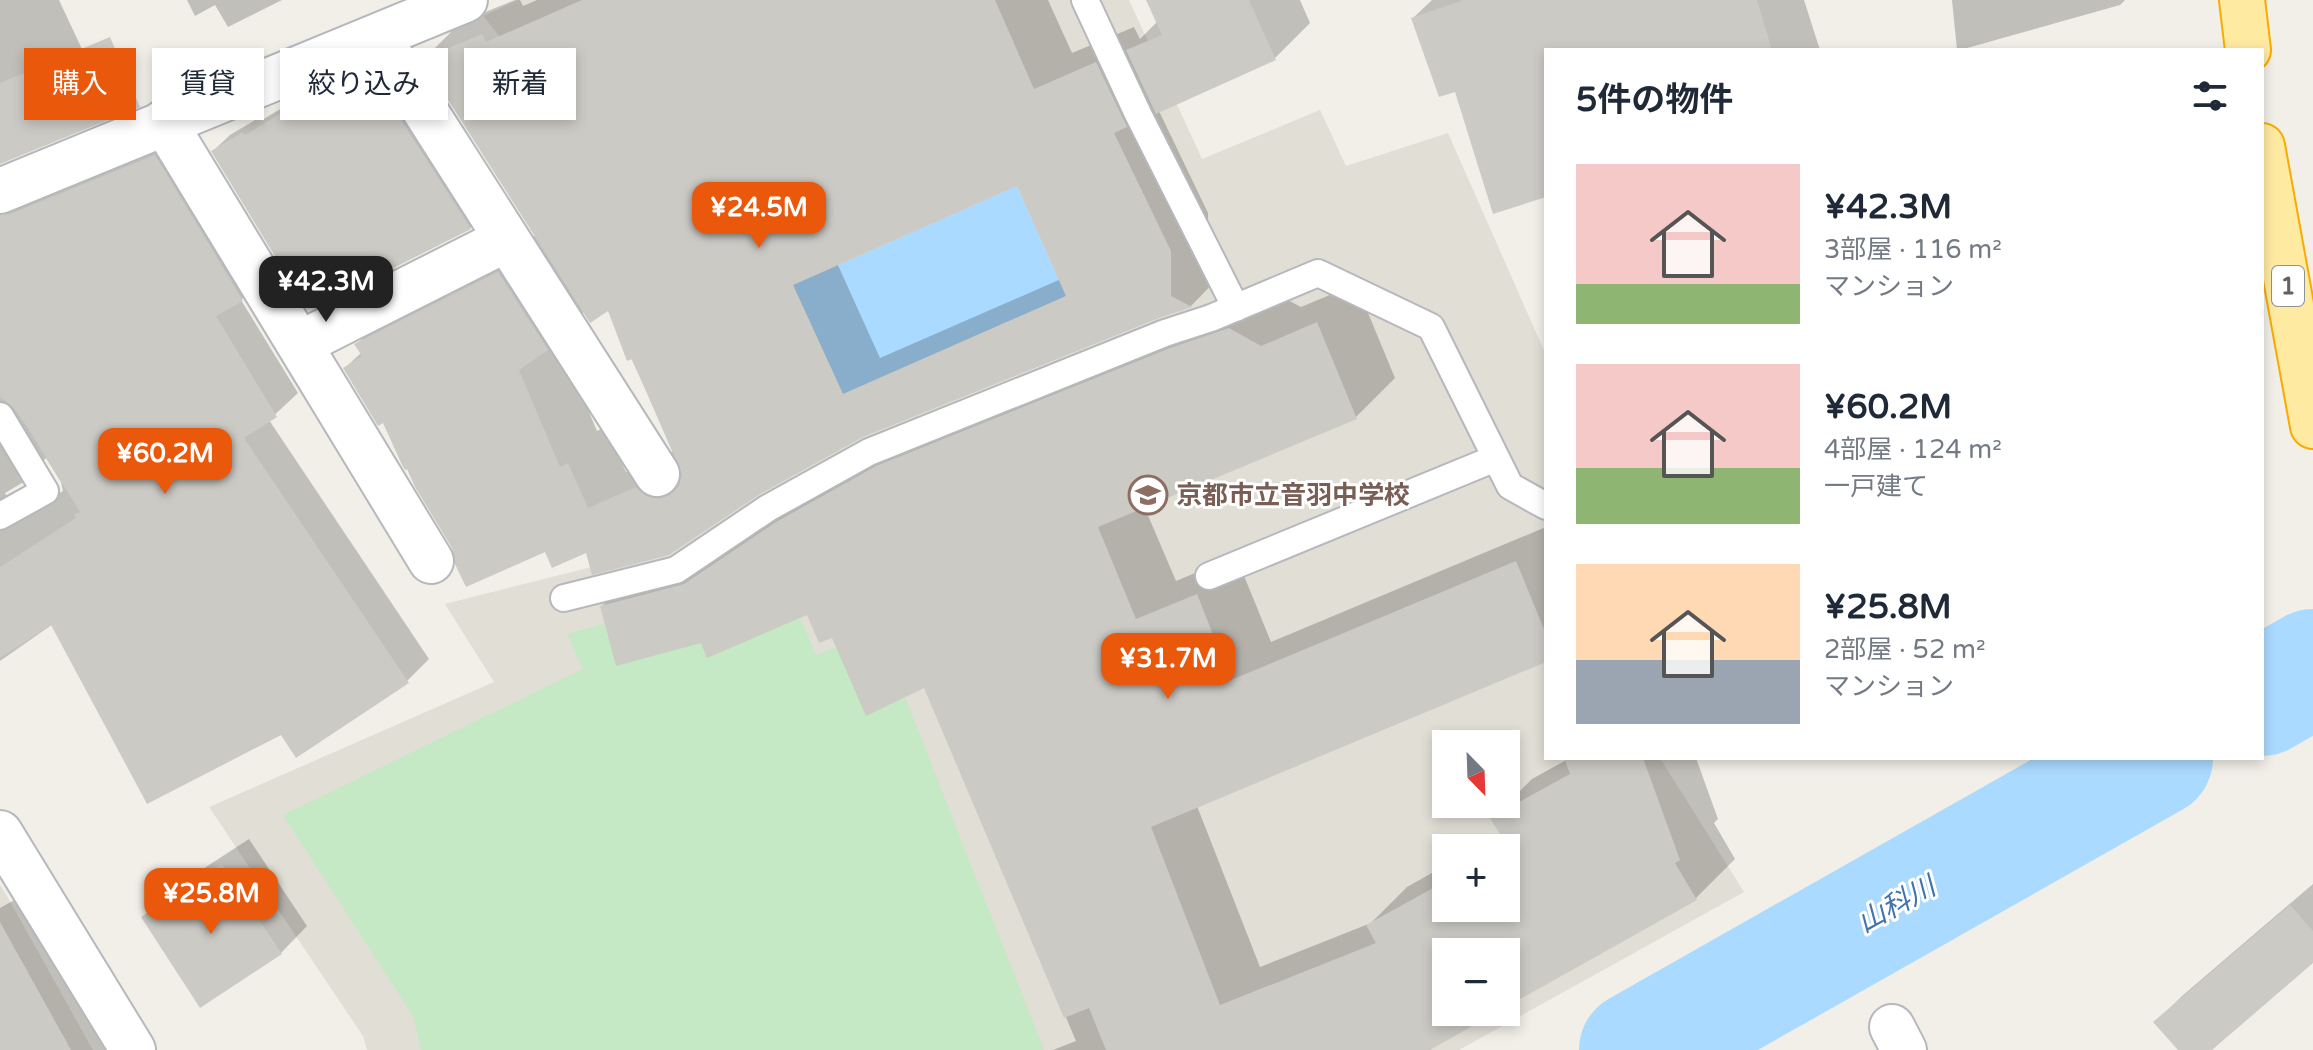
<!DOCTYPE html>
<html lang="ja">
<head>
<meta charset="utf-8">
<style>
  body { margin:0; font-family:"Varela Round","Noto Sans JP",sans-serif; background:#f2f2f3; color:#1f2937; height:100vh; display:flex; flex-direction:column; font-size:30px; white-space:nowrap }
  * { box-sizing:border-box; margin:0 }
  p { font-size:26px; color:#747a83 }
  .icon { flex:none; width:44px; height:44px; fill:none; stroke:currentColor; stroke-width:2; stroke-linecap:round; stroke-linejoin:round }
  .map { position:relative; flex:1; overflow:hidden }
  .sheet { position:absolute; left:1544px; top:48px; width:720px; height:712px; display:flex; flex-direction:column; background:#fff; border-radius:0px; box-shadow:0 4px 12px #0003 }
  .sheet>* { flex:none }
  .hud { position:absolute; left:24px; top:48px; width:760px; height:72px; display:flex; gap:16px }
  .needle { width:52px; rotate:157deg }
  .tools { position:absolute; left:1432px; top:730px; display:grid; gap:16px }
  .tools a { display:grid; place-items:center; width:88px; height:88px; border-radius:0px; background:#fff; box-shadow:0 4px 12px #0003; font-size:40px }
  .price { position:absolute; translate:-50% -68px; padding:0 18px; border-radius:16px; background:#ea580c; color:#fff; font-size:26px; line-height:52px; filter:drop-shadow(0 2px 4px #0008) }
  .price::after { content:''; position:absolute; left:50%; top:48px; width:24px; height:18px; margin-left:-12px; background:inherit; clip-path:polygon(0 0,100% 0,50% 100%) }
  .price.selected { background:#222; color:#fff }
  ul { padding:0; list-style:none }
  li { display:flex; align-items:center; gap:24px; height:200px; padding:0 32px }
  li span { display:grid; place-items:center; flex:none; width:224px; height:160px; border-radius:0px; color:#555 }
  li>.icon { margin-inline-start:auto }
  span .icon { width:96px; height:96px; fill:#fffc; stroke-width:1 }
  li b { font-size:34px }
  h2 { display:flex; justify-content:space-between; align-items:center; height:96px; padding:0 32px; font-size:34px }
  .tag { padding:0 28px; border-radius:0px; background:#fff; box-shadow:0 4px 12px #0003; font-size:28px; line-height:72px }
  .tag.selected { background:#ea580c; color:#fff }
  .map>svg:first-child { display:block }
  .education { fill:#e1ded6; fill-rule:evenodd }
  .green { fill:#c5e8c5 }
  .water { fill:#aadaff }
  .shadow { fill:#0003; fill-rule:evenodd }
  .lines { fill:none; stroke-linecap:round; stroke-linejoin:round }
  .river { stroke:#aadaff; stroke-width:118 }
  .building { fill:#cccac5; fill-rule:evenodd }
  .service-casing { stroke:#b5b8bc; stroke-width:30 }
  .minor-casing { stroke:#b5b8bc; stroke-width:48 }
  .trunk-casing { stroke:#f9ab00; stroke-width:48 }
  .service { stroke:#fff; stroke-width:26 }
  .minor { stroke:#fff; stroke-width:44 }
  .trunk { stroke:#feeaa1; stroke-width:44 }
  .labels { text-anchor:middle; stroke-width:6; stroke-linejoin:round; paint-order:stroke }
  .shield { fill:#fff; stroke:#8f9295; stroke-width:2 }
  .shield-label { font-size:24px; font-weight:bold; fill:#5f6368 }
  .education-label { font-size:26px; font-weight:bold; fill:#785e54; stroke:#fff; text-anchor:start }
  .water-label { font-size:28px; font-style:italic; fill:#4174aa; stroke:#fff }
</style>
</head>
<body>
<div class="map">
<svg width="2313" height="1050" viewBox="0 0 2313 1050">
  <rect width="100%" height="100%" fill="#f1efe8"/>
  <path class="education" d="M518,0H1129L1202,159L1320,110L1346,166L1448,133L1546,355V758H1660L1744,892L1459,1050H367L363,1036L209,807L494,682L445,604L667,548L832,442L483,16ZM1446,744H1506V804H1446ZM1446,848H1506V908H1446ZM1446,952H1506V1012H1446Z
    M0,885L8,898L93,1050H0Z"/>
  <path class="green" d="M766,539L816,655L879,631L1044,1050H421L413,1016L283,815L583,669L567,634L682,602Z"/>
  <path class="water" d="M1017,186L1066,296L843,394L793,285Z"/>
  <path class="shadow" d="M0,0H59L88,62L0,116Z
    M187,0H282L228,27L215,5L195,16Z
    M515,0H520L523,6L537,0H1048L1072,53L1134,27L1140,39L1158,21L1149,0H1300L1310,23L1275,58L1159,111L1208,213V259L1227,269L1191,306L1158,316L862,435L587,551L454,547L384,420L345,368L362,352L357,344L394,307L537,235L424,59L461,22ZM1018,184L1061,279L880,358L837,263ZM608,308L674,451L626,472L605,427L597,431L558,338L585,311Z
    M1432,0H1804L1820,50H1546V195L1456,89L1413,18Z
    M1952,0H2125L2120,5L1960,50H1957Z
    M391,63L486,211L470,228L306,262L213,151L230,135L260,117L262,120L297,99L299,102L324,88L328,95L364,74Z
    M177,134L264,277L241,300L298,393L269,420L429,659L407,681L281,732L53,624L0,661V217L57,183ZM46,458L61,482L63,491L32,508L13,507L5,493L22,483Z
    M1356,284L1395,378L1356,417L1144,506L1176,581L1236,556L1271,642L1546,527V659L1197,806L1260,967L1371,923L1407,887L1446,865V908H1506V848H1477L1502,834L1493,818L1532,779L1570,758H1696L1718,819L1714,823L1735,859L1696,898L1506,1005V952H1446V1012H1493L1425,1050H1053L1076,1041L926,686L808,613L702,640L602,606L641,567L726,545L818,483L1269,290L1301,307Z
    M249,839L307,926L281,953L143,917L169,891Z
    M43,884L136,1050H0V908Z
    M2313,884V960L2209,1050H2181L2156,1022L2182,996Z"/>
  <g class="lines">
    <path class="river" d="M2262,697L2313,668
      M1638,1050L2154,758"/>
  </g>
  <path class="building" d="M582,0H995L1034,89L1096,62L1127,127L1114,133L1171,251V296L1192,307L1159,318L863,437L760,494L669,555L592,575L586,553L552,568L545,552L466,587L455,564L452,548L415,487L407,469L405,470L402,465L383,423L378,426L343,368L362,356L354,344L498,272L548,350L519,370L560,467L568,463L588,508L636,487L646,496L659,499L670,495L679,486L682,474L632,359L627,361L608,311L590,323L422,59L482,34L486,42ZM1017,186L1066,296L843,394L793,285Z
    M1146,0H1249L1276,60L1156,114L1126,50L1162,35Z
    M1464,0H1757L1772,50H1546V197L1493,214L1455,92L1439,97L1411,18Z
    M110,37L140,107L0,164V83Z
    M374,78L471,229L328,301L305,265L287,276L211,151L243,132L245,135L280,114L282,117L307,103L311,110L346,90Z
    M155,155L243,301L216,316L277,417L244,438L409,683L296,758L281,735L147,804L51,625L0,658V567L76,518L74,515L80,512L26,425L13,407L0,397V215L10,214Z
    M1317,322L1357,419L1098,527L1136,619L1197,594L1231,680L1516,561L1546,634V662L1151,827L1220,1005L1376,943L1366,925L1446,881V908H1506L1508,847L1490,818L1570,774L1564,758H1643L1680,860L1675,863L1697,900L1506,1007V952H1446V1012H1497L1430,1050H1106L1089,1008L1064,1018L924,688L866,716L832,638L819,643L807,615L707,658L701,643L616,666L600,606L684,584L776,522L876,466L1170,348L1229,328L1261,346Z
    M222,864L282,954L200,1008L141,917Z
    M2290,905L2313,931V963L2212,1050H2178L2153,1022Z
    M0,922L71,1050H0Z"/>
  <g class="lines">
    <defs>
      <path id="service" d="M1085,0L1138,114L1236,308
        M0,416L45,491L0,516
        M1209,576L1496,458
        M564,598L676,570L768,508L869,452L1165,333L1211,318L1318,273L1431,327L1510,486L1546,506"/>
      <path id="minor" d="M378,37L657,474
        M164,122L431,561
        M0,191L465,0
        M299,344L507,239
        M0,833L133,1050
        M1892,1027L1904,1050"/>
      <path id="trunk" d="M2242,0L2248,50
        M2262,146L2313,426"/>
    </defs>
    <use href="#service" class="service-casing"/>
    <use href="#minor" class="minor-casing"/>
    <use href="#trunk" class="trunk-casing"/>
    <use href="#service" class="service"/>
    <use href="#minor" class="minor"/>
    <use href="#trunk" class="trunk"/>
  </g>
  <defs>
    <symbol id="school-ring" viewBox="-11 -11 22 22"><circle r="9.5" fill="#fff" stroke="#8d6e63" stroke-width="1.5"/><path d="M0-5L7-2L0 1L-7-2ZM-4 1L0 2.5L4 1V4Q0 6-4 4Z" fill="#8d6e63"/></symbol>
  </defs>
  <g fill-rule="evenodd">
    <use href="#school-ring" x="1126" y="473" width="44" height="44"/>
  </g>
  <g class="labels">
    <rect class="shield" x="2272" y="266" width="32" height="40" rx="6"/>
    <g class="shield-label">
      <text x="2288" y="294">1</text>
    </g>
    <g class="education-label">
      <text x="1176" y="504">京都市立音羽中学校</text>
    </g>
    <g class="water-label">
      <text transform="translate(1896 904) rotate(-29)" y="10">山科川</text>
    </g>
  </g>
</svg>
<div class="tools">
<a><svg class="needle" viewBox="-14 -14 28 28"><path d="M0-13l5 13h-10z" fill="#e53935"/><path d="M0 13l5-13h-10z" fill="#747a83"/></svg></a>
<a>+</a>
<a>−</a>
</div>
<b class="price" style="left:759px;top:250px">¥24.5M</b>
<b class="price selected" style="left:326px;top:324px">¥42.3M</b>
<b class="price" style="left:165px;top:496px">¥60.2M</b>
<b class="price" style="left:1168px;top:701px">¥31.7M</b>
<b class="price" style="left:211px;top:936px">¥25.8M</b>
<div class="hud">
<a class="tag selected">購入</a>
<a class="tag">賃貸</a>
<a class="tag">絞り込み</a>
<a class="tag">新着</a>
</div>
<section class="sheet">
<h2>5件の物件<svg class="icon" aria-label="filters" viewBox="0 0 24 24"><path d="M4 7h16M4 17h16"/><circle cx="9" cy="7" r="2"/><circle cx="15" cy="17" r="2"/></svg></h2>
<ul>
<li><span style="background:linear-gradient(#f6c9c9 75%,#8fb573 0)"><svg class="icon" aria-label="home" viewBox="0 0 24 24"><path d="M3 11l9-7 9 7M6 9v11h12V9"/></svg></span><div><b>¥42.3M</b><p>3部屋 · 116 m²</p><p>マンション</p></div></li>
<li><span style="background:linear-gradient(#f6c9c9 65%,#8fb573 0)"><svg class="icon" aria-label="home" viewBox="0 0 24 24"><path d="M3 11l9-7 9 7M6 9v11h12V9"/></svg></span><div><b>¥60.2M</b><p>4部屋 · 124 m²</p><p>一戸建て</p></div></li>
<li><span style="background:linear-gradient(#ffd9b3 60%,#9aa5b1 0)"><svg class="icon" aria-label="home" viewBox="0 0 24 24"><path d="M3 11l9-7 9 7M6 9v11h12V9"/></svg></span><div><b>¥25.8M</b><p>2部屋 · 52 m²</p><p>マンション</p></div></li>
</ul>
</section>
</div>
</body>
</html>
